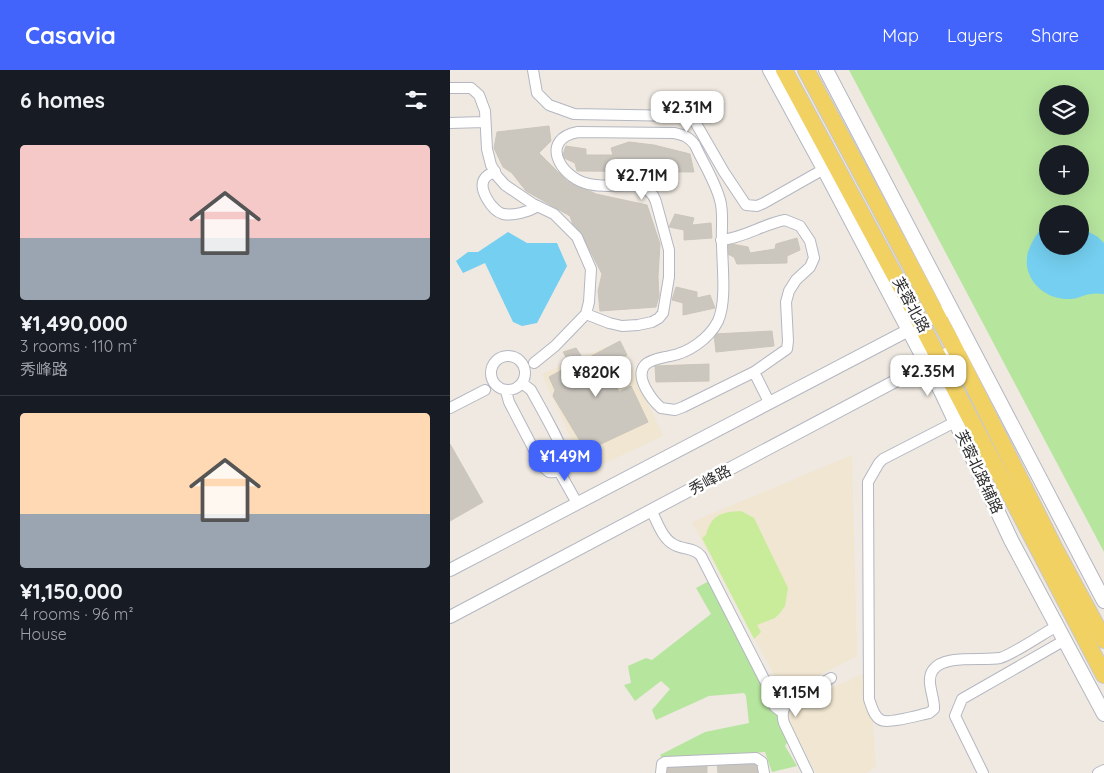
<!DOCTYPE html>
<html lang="en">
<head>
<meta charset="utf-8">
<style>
  body { margin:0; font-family:Quicksand,"Noto Sans SC",sans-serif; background:#242831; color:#f1f3f6; height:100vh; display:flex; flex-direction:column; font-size:19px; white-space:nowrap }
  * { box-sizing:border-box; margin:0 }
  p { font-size:16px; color:#9ea1a6 }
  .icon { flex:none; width:28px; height:28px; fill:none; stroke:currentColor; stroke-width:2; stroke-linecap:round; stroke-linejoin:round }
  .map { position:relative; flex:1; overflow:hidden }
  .side { display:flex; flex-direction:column; background:#171b24; width:450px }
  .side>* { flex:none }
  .tools { position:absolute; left:589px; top:15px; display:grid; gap:10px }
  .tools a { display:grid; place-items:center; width:50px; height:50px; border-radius:50%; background:#171b24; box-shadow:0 5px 20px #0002; font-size:25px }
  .price { position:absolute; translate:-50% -42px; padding:0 11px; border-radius:10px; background:#fff; color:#222; font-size:16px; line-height:32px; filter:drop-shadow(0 1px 2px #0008) }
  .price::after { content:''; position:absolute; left:50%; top:30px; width:15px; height:11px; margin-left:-8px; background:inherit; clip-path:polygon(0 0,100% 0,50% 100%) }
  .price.on { background:#4264fb; color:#fff }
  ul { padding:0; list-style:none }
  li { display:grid; align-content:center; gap:10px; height:265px; padding:0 20px }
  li+li { border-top:1px solid #363941 }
  li span { display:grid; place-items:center; height:155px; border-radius:5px; color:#555 }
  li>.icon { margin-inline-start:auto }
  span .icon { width:90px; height:90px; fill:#fffc; stroke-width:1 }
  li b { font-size:21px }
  h2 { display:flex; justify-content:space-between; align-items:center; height:60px; padding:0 20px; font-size:21px }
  header { display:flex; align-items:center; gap:30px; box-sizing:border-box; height:70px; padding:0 25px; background:#4264fb; color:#fff }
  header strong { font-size:24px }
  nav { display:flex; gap:28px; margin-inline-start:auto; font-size:18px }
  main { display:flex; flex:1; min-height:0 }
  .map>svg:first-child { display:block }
  .education { fill:#f0e6d1 }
  .green { fill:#b6e59e; fill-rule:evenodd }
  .pitch { fill:#c9ec9a }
  .water { fill:#75cff0 }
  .building { fill:#cbc7bf; stroke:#cbc5ba }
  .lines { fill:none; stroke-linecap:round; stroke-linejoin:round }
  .minor-casing { stroke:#b4b7c1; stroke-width:12 }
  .tertiary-casing { stroke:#b4b7c1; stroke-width:14 }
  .secondary-casing { stroke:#b4b7c1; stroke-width:16 }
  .primary-casing { stroke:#c9c9c9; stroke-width:18 }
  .minor { stroke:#fff; stroke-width:10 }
  .tertiary { stroke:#fff; stroke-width:12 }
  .secondary { stroke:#fff; stroke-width:14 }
  .primary { stroke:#f2d163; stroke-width:16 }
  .labels { text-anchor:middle; stroke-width:5; stroke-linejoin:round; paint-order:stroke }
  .street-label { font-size:15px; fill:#2e2e2e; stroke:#fff }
</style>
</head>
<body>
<header>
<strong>Casavia</strong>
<nav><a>Map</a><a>Layers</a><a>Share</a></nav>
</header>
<main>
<section class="side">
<h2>6 homes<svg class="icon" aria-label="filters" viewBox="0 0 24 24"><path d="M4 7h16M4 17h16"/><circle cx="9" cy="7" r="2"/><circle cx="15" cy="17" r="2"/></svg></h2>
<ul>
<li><span style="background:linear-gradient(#f6c9c9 60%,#9aa5b1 0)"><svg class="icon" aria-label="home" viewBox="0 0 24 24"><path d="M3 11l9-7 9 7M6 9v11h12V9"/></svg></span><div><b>¥1,490,000</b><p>3 rooms · 110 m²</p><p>秀峰路</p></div></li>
<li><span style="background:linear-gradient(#ffd9b3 65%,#9aa5b1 0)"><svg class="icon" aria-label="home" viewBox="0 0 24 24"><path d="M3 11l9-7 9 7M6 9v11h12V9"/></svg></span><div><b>¥1,150,000</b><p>4 rooms · 96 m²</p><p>House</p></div></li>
</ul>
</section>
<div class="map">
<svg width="654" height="703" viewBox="0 0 654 703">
  <rect width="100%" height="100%" fill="#efe9e1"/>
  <path class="education" d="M170,271L213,366L136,402L92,304Z
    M402,385L407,586L334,623L242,452Z
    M419,601L426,697L416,703H366L333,640Z"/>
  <path class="green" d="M399,0H654V482ZM598,24H630V56H598ZM598,84H630V116H598ZM598,144H630V176H598Z
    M261,510L328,641L339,669L335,676L347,696L322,702L315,682L213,690L210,685L255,662L299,653L296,626L294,623L259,626L206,650L202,640L220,619L211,611L185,631L174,615L181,613L178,596L196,588L202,590L261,544L246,518Z"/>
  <path class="pitch" d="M291,441L304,448L338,518L335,536L330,543L325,548L307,555L311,562L304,569L252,468L256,465C261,445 271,442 291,441Z"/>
  <path class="water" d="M597,154L598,176H630V157L648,167L654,173V224C650,224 646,223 642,224C635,224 628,229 620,229C594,230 571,208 578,182C581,173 589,158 597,154Z
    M58,162L77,173H107L117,196L87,253L72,256L63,252L35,193L13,203L6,191L18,182H28Z"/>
  <path class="building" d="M99,56L101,71L89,83L117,111L146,124L197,135L210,174L208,207L209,226L206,237L150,241L148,221L152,204L134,169L125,161L120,146L76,121L62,103L53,97L44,78L47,62Z
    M179,72L204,75L240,84L244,102L127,101L125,93L112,87L116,76L136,79V85H163L161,78Z
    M225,144L244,148L242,155L261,153L262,168L234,170V160L219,157Z
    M347,168L350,180L337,186V193L287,194L284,187L273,182L276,173L298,177L300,183L325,179L326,174Z
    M226,217L247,222V228L260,225L265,238L233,245V233L222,230Z
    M322,261L324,276L266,282L264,264Z
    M170,271L177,285L157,298L169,322L181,316L198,352L136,381L103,326L105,320L99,307L121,295L113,282L126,278L134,290Z
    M259,294V311L206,312L205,296Z
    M0,374L33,432L0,451Z
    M309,692V703H268L267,693Z
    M257,693V703H215L214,695Z"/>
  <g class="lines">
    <defs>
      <path id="minor" d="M83,0L87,23L99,35L124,44L231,46L244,50L274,102L296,135L307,136L314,133L374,99
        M0,18H21L29,25L35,41L37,79L41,95L47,106L55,115L83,134L104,144L127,167L141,199L139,232L136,244L105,276L84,293
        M0,53L35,52
        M45,101C42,103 37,105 35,108C27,118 42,141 53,144C64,146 78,142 88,136
        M136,244L159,253L172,256L188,255L202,252L209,248L213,243L219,207V180L206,132C203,122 196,117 185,115C169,115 150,118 135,113C109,105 90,69 128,62L224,63C234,65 239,67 245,75C253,93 265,111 270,130C274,143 271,159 272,172C272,195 277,231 268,251C259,269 238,283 220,286C212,288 201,289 195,295C184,307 202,330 211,338L225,340L233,337L304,302L337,279L338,271L336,232L339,221L346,210L360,197L364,188L360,171L350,156L335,150C313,154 294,168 271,170
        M41 303a17 17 0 1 1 34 0a17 17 0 1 1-34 0Z
        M304,302L319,332
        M56,321L59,332L93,397L99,402C108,403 115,400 115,390C115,379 88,333 81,320L72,313
        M0,338L35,320
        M505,352L433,389L429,393L418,412L419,629C421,635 424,647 431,650C438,654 469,645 479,643L484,639C485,627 475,611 483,600C494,584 533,591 550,588C562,585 594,563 607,556
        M109,401L127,433
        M201,440C207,451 212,468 223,474C232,480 244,477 251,486L316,613L325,637L333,643
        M211,703L212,694L215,692L306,688L312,692L314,703
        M358,703L334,653C331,643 333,636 342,630L381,608
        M533,703L505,646L512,629L615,570
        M648,703L654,700"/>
      <path id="tertiary" d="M0,500L501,238
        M0,547L519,272"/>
      <path id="secondary" d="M320,0L374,99L492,323L561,470L654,644
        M376,0L654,531"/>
      <path id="primary" d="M334,0L471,254L654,605
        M356,0L505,279L605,479L654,570"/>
    </defs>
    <use href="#minor" class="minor-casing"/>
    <use href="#tertiary" class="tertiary-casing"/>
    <use href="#secondary" class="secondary-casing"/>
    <use href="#primary" class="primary-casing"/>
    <use href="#minor" class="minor"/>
    <use href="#tertiary" class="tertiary"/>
    <use href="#secondary" class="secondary"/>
    <use href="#primary" class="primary"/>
  </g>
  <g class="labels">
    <g class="street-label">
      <text transform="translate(461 235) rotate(62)" y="5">芙蓉北路</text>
      <text transform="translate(529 402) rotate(65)" y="5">芙蓉北路辅路</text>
      <text transform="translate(260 410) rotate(-28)" y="5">秀峰路</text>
    </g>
  </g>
</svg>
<div class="tools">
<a><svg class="icon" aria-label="layers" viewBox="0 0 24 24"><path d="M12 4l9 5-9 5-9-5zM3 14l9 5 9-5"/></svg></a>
<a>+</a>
<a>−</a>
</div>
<b class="price" style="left:237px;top:63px">¥2.31M</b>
<b class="price" style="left:192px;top:131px">¥2.71M</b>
<b class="price" style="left:478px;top:327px">¥2.35M</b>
<b class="price" style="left:146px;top:328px">¥820K</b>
<b class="price on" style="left:115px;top:412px">¥1.49M</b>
<b class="price" style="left:346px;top:648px">¥1.15M</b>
</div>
</main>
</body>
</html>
